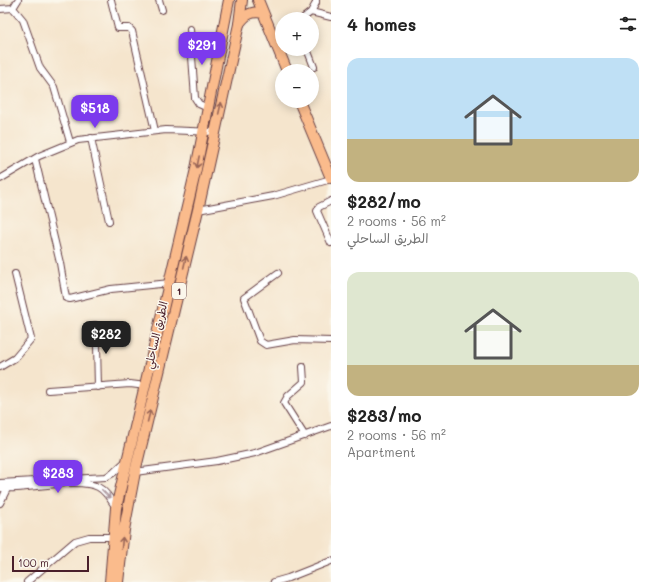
<!DOCTYPE html>
<html lang="en">
<head>
<meta charset="utf-8">
<style>
  body { margin:0; font-family:Mali,"Playpen Sans Arabic",sans-serif; background:#f6f6f6; color:#222; height:100vh; display:flex; flex-direction:column; font-size:15px; white-space:nowrap }
  * { box-sizing:border-box; margin:0 }
  p { font-size:13px; color:#767676 }
  .icon { flex:none; width:22px; height:22px; fill:none; stroke:currentColor; stroke-width:2; stroke-linecap:round; stroke-linejoin:round }
  .map { position:relative; flex:1; overflow:hidden }
  .side { display:flex; flex-direction:column; background:#fff; width:324px }
  .side>* { flex:none }
  .buttons { position:absolute; left:275px; top:12px; display:grid; gap:8px }
  .buttons a { display:grid; place-items:center; width:44px; height:44px; border-radius:50%; background:#fff; box-shadow:0 2px 10px #0003; font-size:20px }
  .scale { position:absolute; left:12px; bottom:10px; width:77px; box-sizing:border-box; padding-left:4px; border:2px solid #4a1f2b; border-top:0; font-size:11px; line-height:14px; white-space:nowrap; color:#4a1f2b; -webkit-text-stroke:3px #fbf7ec; paint-order:stroke }
  .price { position:absolute; translate:-50% -34px; padding:0 9px; border-radius:8px; background:#7c3aed; color:#fff; font-size:13px; line-height:26px; filter:drop-shadow(0 1px 2px #0008) }
  .price::after { content:''; position:absolute; left:50%; top:24px; width:12px; height:9px; margin-left:-6px; background:inherit; clip-path:polygon(0 0,100% 0,50% 100%) }
  .price.current { background:#222; color:#fff }
  ul { padding:0; list-style:none }
  li { display:grid; align-content:center; gap:8px; height:212px; padding:0 16px }
  li span { display:grid; place-items:center; height:124px; border-radius:12px; color:#555 }
  li>.icon { margin-inline-start:auto }
  span .icon { width:72px; height:72px; fill:#fffc; stroke-width:1 }
  li b { font-size:17px }
  h2 { display:flex; justify-content:space-between; align-items:center; height:48px; padding:0 16px; font-size:17px }
  main { display:flex; flex:1; min-height:0 }
  .map>svg:first-child { display:block }
  .lines { fill:none; stroke-linecap:round; stroke-linejoin:round }
  .minor-casing { stroke:#643d43; stroke-width:8 }
  .primary-casing { stroke:#643d43; stroke-width:12 }
  .trunk-casing { stroke:#643d43; stroke-width:12 }
  .minor { stroke:#fff; stroke-width:6 }
  .primary { stroke:#fabb8c; stroke-width:10 }
  .trunk { stroke:#fabb8c; stroke-width:10 }
  .oneway { stroke:#996557 }
  .oneway2 { stroke:#ae9aa0 }
  .labels { text-anchor:middle; stroke-width:3; stroke-linejoin:round; paint-order:stroke }
  .shield { fill:#fbf7ec; stroke:#7f6065; stroke-width:1 }
  .shield-label { font-size:10px; font-weight:bold; fill:#4a1f2b }
  .street-label { font-size:11px; fill:#4a1f2b; stroke:#fbf7ec }
</style>
</head>
<body>
<main>
<div class="map">
<svg width="331" height="582" viewBox="0 0 331 582">
  <rect width="100%" height="100%" fill="#fbf7ec"/>
  <filter id="ink" filterUnits="userSpaceOnUse"><feTurbulence type="fractalNoise" baseFrequency=".025" numOctaves="2"/><feDisplacementMap in="SourceGraphic" scale="8" xChannelSelector="R" yChannelSelector="G"/><feConvolveMatrix kernelMatrix="1 2 1 2 8 2 1 2 1" color-interpolation-filters="sRGB"/></filter>
  <filter id="wash" filterUnits="userSpaceOnUse"><feTurbulence type="fractalNoise" baseFrequency=".012" numOctaves="4" result="noise"/><feDisplacementMap in="SourceGraphic" scale="16" xChannelSelector="R" yChannelSelector="G"/><feGaussianBlur stdDeviation="0.9" result="paint"/><feColorMatrix in="noise" values="0 0 0 0 0 0 0 0 0 0 0 0 0 0 0 0 0 1.4 0 .05"/><feComposite in="paint" operator="in"/></filter>
  <g filter="url(#wash)">
    <rect width="100%" height="100%" fill="#f5e5cd"/>
  </g>
  <g filter="url(#ink)">
    <g class="lines">
      <defs>
        <path id="minor" d="M111,0L118,28H129L132,31L155,131
          M159,0L162,10
          M13,8L18,0
          M0,9L13,8L23,20L40,68L54,87L70,142
          M311,12L316,3V0
          M302,19L311,12L331,17
          M190,29L195,98L199,104L208,108
          M273,37L282,31
          M307,49L314,67
          M91,138L109,221
          M35,159L60,263L66,298L70,299L111,289L170,283
          M0,179L39,156L78,140L166,130L214,132
          M331,201L319,207L317,211L331,243
          M198,210L273,196L331,179
          M278,273L244,298L260,341L266,345L295,340L331,341
          M95,325L97,345L98,387
          M0,367L15,358L31,339L15,274
          M303,367L304,382L288,396L284,403L305,436
          M48,390L130,384L146,386
          M135,472L217,461L255,453L331,426
          M0,483L106,477L113,473L126,461
          M0,488C26,491 76,476 98,487C106,491 111,500 116,508
          M0,503L7,489
          M27,582L75,541L89,537H112
          M274,582L288,578L331,561"/>
        <path id="primary" d="M258,0L287,71
          M239,24C245,15 252,10 263,13
          M299,101L331,178"/>
        <path id="trunk" d="M110,582L116,508L196,169L229,0
          M118,582L124,530L135,472L198,210L239,24L242,0"/>
      </defs>
      <use href="#minor" class="minor-casing"/>
      <use href="#primary" class="primary-casing"/>
      <use href="#trunk" class="trunk-casing"/>
      <use href="#minor" class="minor"/>
      <use href="#primary" class="primary"/>
      <use href="#trunk" class="trunk"/>
    </g>
    <defs><path id="oneway-shaft" d="M-6 0H5M1.5-3L5.5 0L1.5 3" fill="none" stroke-width="1.6" stroke-linecap="round" stroke-linejoin="round"/></defs>
    <g class="oneway">
      <use href="#oneway-shaft" transform="translate(220 108) rotate(-77)"/>
      <use href="#oneway-shaft" transform="translate(198 162) rotate(101)"/>
      <use href="#oneway-shaft" transform="translate(185 262) rotate(-77)"/>
      <use href="#oneway-shaft" transform="translate(149 416) rotate(-76)"/>
      <use href="#oneway-shaft" transform="translate(122 543) rotate(-85)"/>
    </g>
    <use class="oneway2" href="#oneway-shaft" transform="translate(106 494) rotate(46)"/>
  </g>
  <g class="labels">
    <rect class="shield" x="172" y="283" width="14" height="16" rx="3"/>
    <g class="shield-label">
      <text x="179" y="295">1</text>
    </g>
    <g class="street-label">
      <text transform="translate(156 335) rotate(-77)" y="4">الطريق الساحلي</text>
    </g>
  </g>
</svg>
<div class="buttons">
<a>+</a>
<a>−</a>
</div>
<div class="scale">100 m</div>
<b class="price" style="left:202px;top:66px">$291</b>
<b class="price" style="left:95px;top:129px">$518</b>
<b class="price current" style="left:106px;top:355px">$282</b>
<b class="price" style="left:58px;top:494px">$283</b>
</div>
<section class="side">
<h2>4 homes<svg class="icon" aria-label="filters" viewBox="0 0 24 24"><path d="M4 7h16M4 17h16"/><circle cx="9" cy="7" r="2"/><circle cx="15" cy="17" r="2"/></svg></h2>
<ul>
<li><span style="background:linear-gradient(#bfe0f5 65%,#c2b280 0)"><svg class="icon" aria-label="home" viewBox="0 0 24 24"><path d="M3 11l9-7 9 7M6 9v11h12V9"/></svg></span><div><b>$282/mo</b><p>2 rooms · 56 m²</p><p>الطريق الساحلي</p></div></li>
<li><span style="background:linear-gradient(#dfe7d0 75%,#c2b280 0)"><svg class="icon" aria-label="home" viewBox="0 0 24 24"><path d="M3 11l9-7 9 7M6 9v11h12V9"/></svg></span><div><b>$283/mo</b><p>2 rooms · 56 m²</p><p>Apartment</p></div></li>
</ul>
</section>
</main>
</body>
</html>
